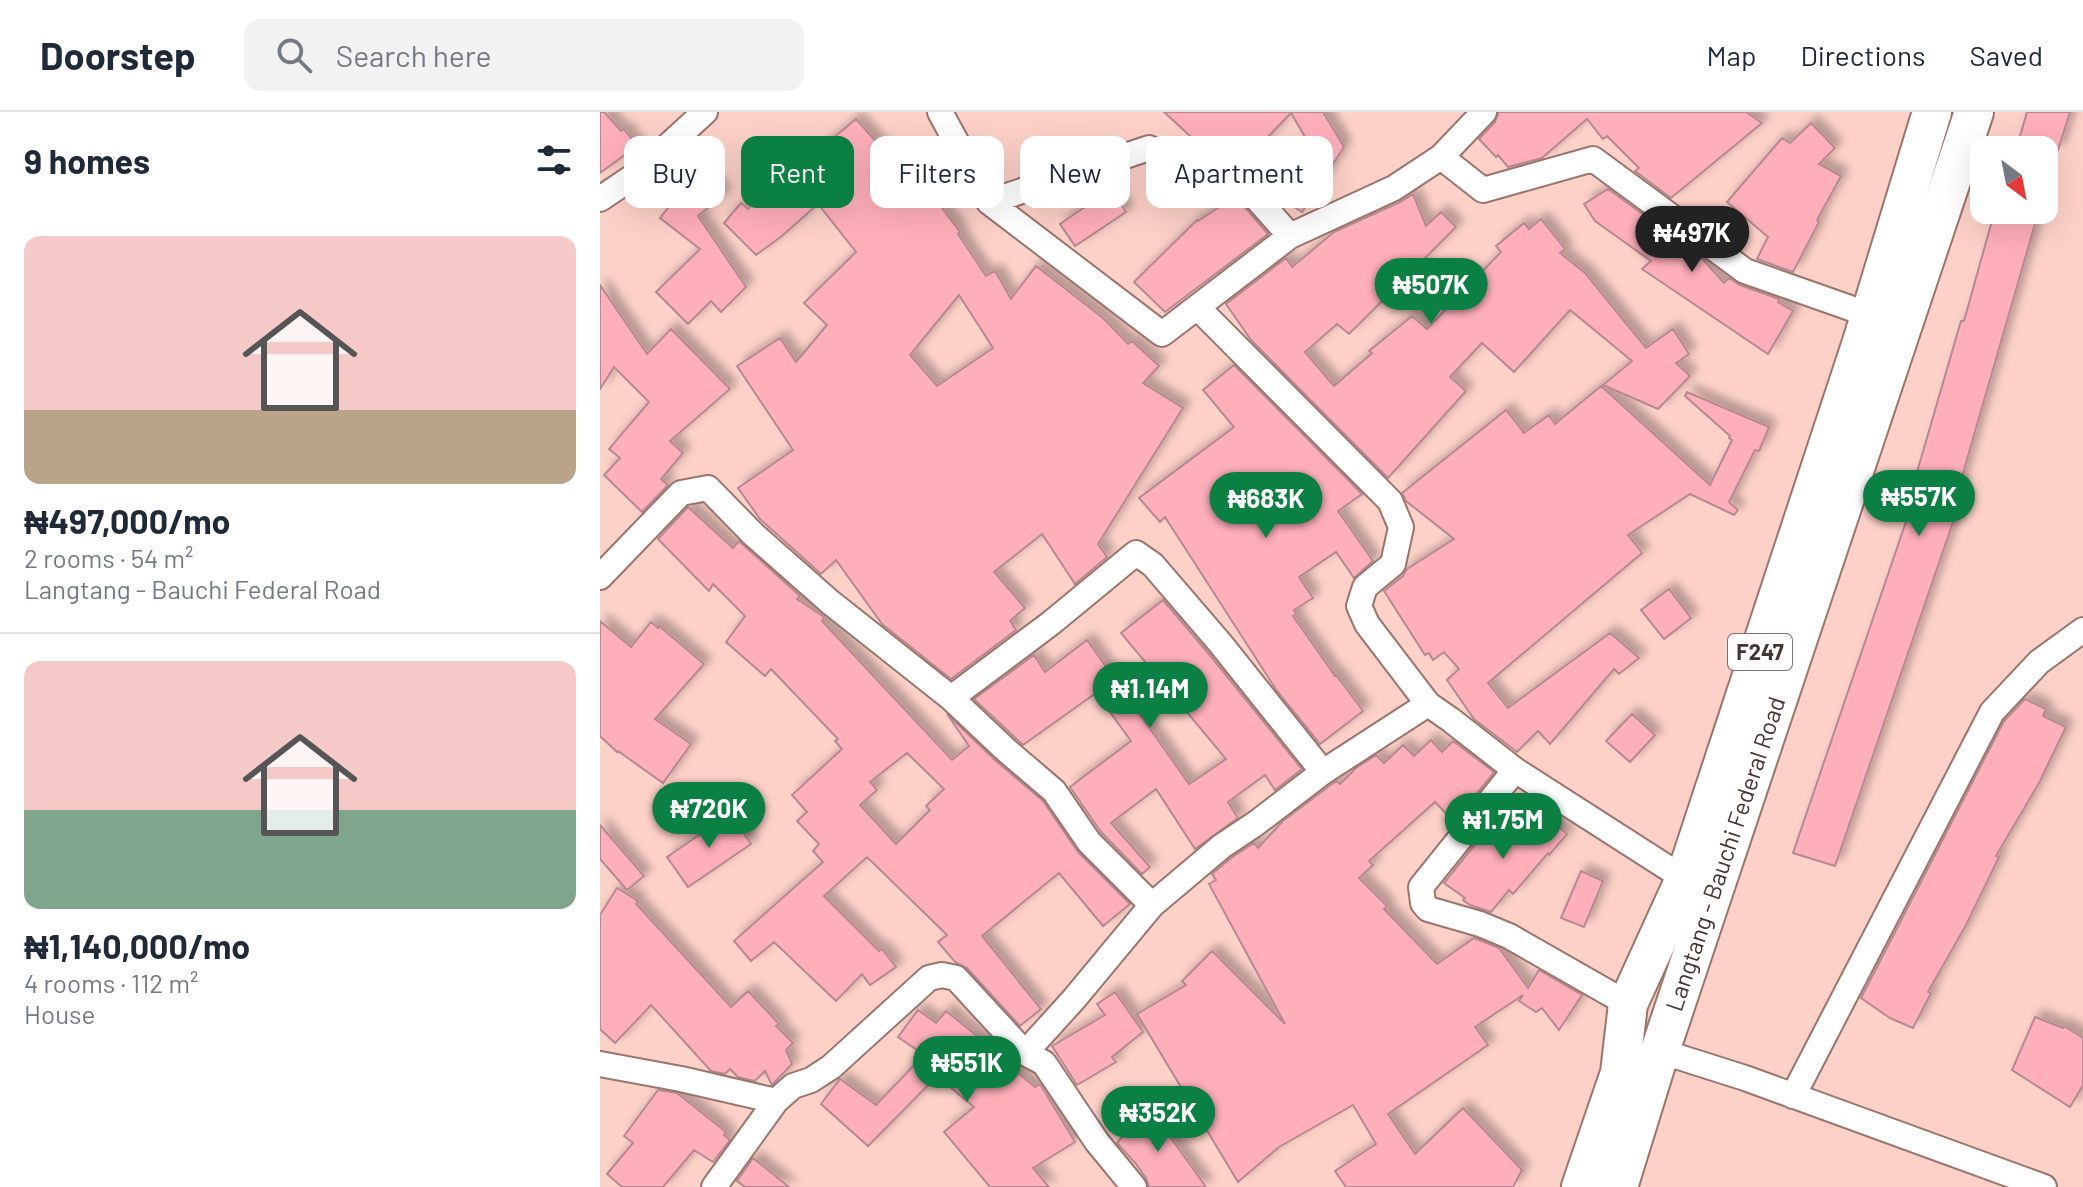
<!DOCTYPE html>
<html lang="en">
<head>
<meta charset="utf-8">
<style>
  body { margin:0; font-family:Barlow,sans-serif; background:#f2f2f3; color:#1f2937; height:100vh; display:flex; flex-direction:column; font-size:30px; white-space:nowrap }
  * { box-sizing:border-box; margin:0 }
  p { font-size:26px; color:#747a83 }
  .icon { flex:none; width:44px; height:44px; fill:none; stroke:currentColor; stroke-width:2; stroke-linecap:round; stroke-linejoin:round }
  .map { position:relative; flex:1; overflow:hidden }
  .side { display:flex; flex-direction:column; background:#fff; width:600px }
  .side>* { flex:none }
  .hud { position:absolute; left:24px; top:24px; width:760px; height:72px; display:flex; gap:16px }
  .needle { width:52px; rotate:148deg }
  .tools { position:absolute; left:1370px; top:24px; display:grid; gap:16px }
  .tools a { display:grid; place-items:center; width:88px; height:88px; border-radius:16px; background:#fff; box-shadow:0 8px 32px #0002; font-size:40px }
  .price { position:absolute; translate:-50% -68px; padding:0 18px; border-radius:28px; background:#0b8043; color:#fff; font-size:26px; line-height:52px; filter:drop-shadow(0 2px 4px #0008) }
  .price::after { content:''; position:absolute; left:50%; top:48px; width:24px; height:18px; margin-left:-12px; background:inherit; clip-path:polygon(0 0,100% 0,50% 100%) }
  .price.selected { background:#222; color:#fff }
  ul { padding:0; list-style:none }
  li { display:grid; align-content:center; gap:16px; height:424px; padding:0 24px }
  li+li { border-top:2px solid #e0e1e3 }
  li span { display:grid; place-items:center; height:248px; border-radius:16px; color:#555 }
  li>.icon { margin-inline-start:auto }
  span .icon { width:144px; height:144px; fill:#fffc; stroke-width:1 }
  li b { font-size:34px }
  h2 { display:flex; justify-content:space-between; align-items:center; height:96px; padding:0 24px; font-size:34px }
  .chip { padding:0 28px; border-radius:16px; background:#fff; box-shadow:0 8px 32px #0002; font-size:28px; line-height:72px }
  .chip.selected { background:#0b8043; color:#fff }
  header { display:flex; align-items:center; gap:48px; box-sizing:border-box; height:112px; padding:0 40px; background:#fff; border-bottom:2px solid #e0e1e3 }
  header strong { font-size:38px }
  nav { display:flex; gap:44px; margin-inline-start:auto; font-size:28px }
  .search { width:560px; height:72px; background:#f2f2f3; display:flex; align-items:center; gap:20px; box-sizing:border-box; padding:0 28px; border-radius:16px; color:#747a83; font-size:30px }
  main { display:flex; flex:1; min-height:0 }
  .map>svg:first-child { display:block }
  .building { fill:#ffafba; stroke:#b48a90; stroke-width:2; fill-rule:evenodd; filter:url(#shadow) }
  .lines { fill:none; stroke-linecap:round; stroke-linejoin:round }
  .street-casing { stroke:#9b746c; stroke-width:28 }
  .primary-casing { stroke:#9b746c; stroke-width:42 }
  .street { stroke:#fff; stroke-width:24 }
  .primary { stroke:#fff; stroke-width:38 }
  .labels { text-anchor:middle; stroke-width:6; stroke-linejoin:round; paint-order:stroke }
  .shield { fill:#fdfdfd; stroke:#7c706e; stroke-width:2 }
  .shield-label { font-size:22px; font-weight:bold; fill:#453431 }
  .street-label { font-size:24px; fill:#453431; stroke:#fdfdfd }
</style>
</head>
<body>
<header>
<strong>Doorstep</strong>
<div class="search"><svg class="icon" aria-label="search" viewBox="0 0 24 24"><circle cx="10" cy="10" r="6"/><path d="M15 15l6 6"/></svg>Search here</div>
<nav><a>Map</a><a>Directions</a><a>Saved</a></nav>
</header>
<main>
<section class="side">
<h2>9 homes<svg class="icon" aria-label="filters" viewBox="0 0 24 24"><path d="M4 7h16M4 17h16"/><circle cx="9" cy="7" r="2"/><circle cx="15" cy="17" r="2"/></svg></h2>
<ul>
<li><span style="background:linear-gradient(#f6c9c9 70%,#b9a48a 0)"><svg class="icon" aria-label="home" viewBox="0 0 24 24"><path d="M3 11l9-7 9 7M6 9v11h12V9"/></svg></span><div><b>₦497,000/mo</b><p>2 rooms · 54 m²</p><p>Langtang - Bauchi Federal Road</p></div></li>
<li><span style="background:linear-gradient(#f6c9c9 60%,#7fa58c 0)"><svg class="icon" aria-label="home" viewBox="0 0 24 24"><path d="M3 11l9-7 9 7M6 9v11h12V9"/></svg></span><div><b>₦1,140,000/mo</b><p>4 rooms · 112 m²</p><p>House</p></div></li>
</ul>
</section>
<div class="map">
<svg width="1483" height="1075" viewBox="0 0 1483 1075">
  <defs>
    <filter id="shadow"><feDropShadow dx="7" dy="-7" stdDeviation="4" flood-color="#0004"/></filter>
  </defs>
  <rect width="100%" height="100%" fill="#fdd1c8"/>
  <path class="building" d="M0,0H4L21,19L24,17L37,34L0,61Z
    M564,0H723L744,35L702,100L681,86L712,37L691,1L636,58L602,35Z
    M899,0H1146L1162,11L1071,86L1035,59L1039,56L1007,24L1003,27L987,7L942,46L908,55L898,43L896,45L879,27L895,10Z
    M1427,0H1470L1458,38H1416Z
    M256,7L294,50L303,44L360,120L358,122L386,164L395,159L411,187L436,154L503,206L528,232L532,229L559,254L543,271L583,296L498,432L507,445L475,472L442,422L394,460L425,496L410,509L416,518L351,567L282,512L236,448L221,462L160,407L138,376L193,338L137,254L180,226L196,250L227,213L204,191L256,140L218,92L182,124L156,143L124,111L141,91L148,97ZM359,183L393,236L337,274L310,243Z
    M1211,11L1235,36L1219,52L1241,64L1217,108L1219,110L1193,160L1157,147L1168,125L1127,90L1182,26L1190,31Z
    M100,56L124,83L98,104L146,175L121,200L111,189L88,212L56,180L100,137L60,106Z
    M511,77L526,100L475,134L460,112Z
    M1008,77L1099,143L1124,171L1129,166L1140,173L1179,187L1178,190L1193,199L1168,242L1042,157L1051,149L995,109L984,92Z
    M813,82L826,114L841,100L856,115L749,222L737,212L705,240L734,274L772,241L769,239L812,204L827,217L901,140L896,134L924,111L929,117L941,107L965,137L960,141L985,161L1046,236L1073,217L1089,242L1076,251L1090,264L1058,297L1003,273L1032,249L970,198L914,260L882,231L850,265L866,279L788,366L651,228L626,192L686,146L692,155L734,120L800,90Z
    M630,88L643,93L668,122L565,200L534,170L597,108L598,109Z
    M1395,98H1439L1350,406L1354,407L1235,754L1193,741L1312,392L1308,391L1361,209H1364Z
    M0,173L47,242L71,217L130,277L70,329L83,341L61,367L68,373L42,400L4,363L20,346L9,337L49,290L14,255L0,277Z
    M634,253L762,382L738,399L773,449L754,466L736,440L699,465L713,486L694,498L696,502L693,504L735,564L736,563L763,599L720,632L677,579L565,405L560,410L539,386L634,315L603,278Z
    M1001,274L1110,373L1132,328L1129,326L1130,324L1085,284L1087,280L1169,315L1159,339L1155,338L1129,390L1138,398L1134,403L1090,382L1028,423L1042,441L888,571L908,596L1010,521L1039,546L1019,562L1014,557L950,632L938,619L917,640L874,607L847,568L859,557L844,540L833,548L829,541L825,543L784,479L803,464L807,457L854,427L806,389L802,381L906,298L924,321L949,303L955,312Z
    M88,395L133,436L139,429L200,484L197,487L224,505L222,509L352,648L369,634L347,602L396,649L443,689L478,740L530,792L503,814L459,761L382,824L441,897L420,914L367,856L355,850L338,830L347,823L267,745L224,784L279,839L282,837L296,855L270,873L262,862L236,889L174,830L151,849L134,829L223,750L213,739L219,732L197,709L207,700L192,683L242,637L235,629L238,627L171,557L165,564L126,530L145,504L113,472L109,479L58,427ZM307,641L344,677L326,694L330,698L296,732L260,693L277,678L270,670Z
    M1069,477L1091,506L1064,527L1041,498Z
    M563,488L608,541L702,657L675,678L665,663L628,690L638,706L595,737L556,677L511,711L550,755L542,762L501,720L470,675L531,629L496,581L423,633L374,587L434,543L445,560L487,528L589,672L626,647L521,521Z
    M0,509L31,535L51,510L58,516L59,514L104,552L55,607L91,632L63,671L18,639L17,640L0,624Z
    M1425,587L1446,597L1443,604L1466,615L1439,671L1396,744L1399,745L1366,813L1328,880L1331,881L1313,916L1290,906L1261,886L1404,609Z
    M1032,602L1055,623L1030,650L1006,629Z
    M831,628L842,640L853,629L894,660L854,710L835,690L769,749L773,753L759,766L787,794L784,797L837,852L874,826L899,836L928,876L939,858L982,883L959,918L942,896L936,900L919,889L923,883L875,915L888,933L788,1002L815,1042L863,996L922,1058L913,1075H746L735,1059L776,1032L753,993L679,1035L638,1070L537,902L586,873L582,869L612,839L685,912L609,772L616,768L612,762L631,746L654,731L658,736L683,709L732,672L737,669L740,672L756,656L776,643L784,651L803,633L814,644Z
    M941,700L967,722L949,743L948,741L913,782L909,778L891,800L870,793L863,788L865,786L844,771L897,705L919,724Z
    M130,702L151,732L88,775L67,745Z
    M0,713L44,764L27,778L0,747Z
    M981,759L1003,769L984,815L961,806Z
    M17,776L38,789L36,792L131,895L148,879L179,912L176,914L193,931L186,938L192,952L172,973L165,959L155,969L138,965L130,957L125,962L111,959L51,893L15,931L0,917V803Z
    M515,880L543,920L512,945L516,950L477,973L452,934L505,903L497,892Z
    M318,898L336,911L346,899L403,945L401,947L435,975L440,972L475,1030L433,1056L449,1075H390L344,1020L374,995L337,964L268,1034L221,992L240,967L276,993L324,943L298,925Z
    M1435,905L1463,916L1464,914L1483,926V973L1470,995L1412,958Z
    M58,978L77,981L126,1020L124,1023L130,1028L113,1050L94,1038L63,1075H22L7,1062L33,1031L24,1024Z
    M548,994L606,1075H549L546,1066L536,1052L517,1031Z
    M153,1046L189,1075H145L137,1069Z"/>
  <g class="lines">
    <defs>
      <path id="street" d="M340,0L389,90L562,222L690,124L794,76L841,45L884,0
        M841,45L883,78L993,47L1145,159L1270,203
        M0,87L37,62L105,0
        M389,90L549,36L652,81L690,124
        M598,196L790,389L801,415L793,452L765,475L759,494L767,512L828,592L851,608L915,658L1085,767
        M0,465L81,381L108,376L154,423L230,490L351,586L406,638L454,679L489,730L552,793
        M351,586L451,511L536,441L553,453L620,531L723,660
        M915,658L821,775L823,791L828,797L880,812L909,824L1028,892
        M1060,939L1145,966L1444,1075
        M0,952L81,967L176,989
        M1193,984L1392,600L1439,550L1483,518
        M114,1075L176,989L193,974L211,968L231,955L329,866L342,863L356,866L425,941
        M534,1075L497,1030L444,951L425,941L474,887L552,793L622,734L655,712L723,660L828,592"/>
      <g id="primary">
        <path d="M981,1075L1020,961L1028,892L1085,767L1262,230L1332,0"/>
        <path id="s1" d="M1018,1075L1060,939L1374,0"/>
      </g>
    </defs>
    <use href="#street" class="street-casing"/>
    <use href="#primary" class="primary-casing"/>
    <use href="#street" class="street"/>
    <use href="#primary" class="primary"/>
  </g>
  <g class="labels">
    <rect class="shield" x="1128" y="522" width="64" height="36" rx="6"/>
    <g class="shield-label">
      <text x="1160" y="548">F247</text>
    </g>
    <g class="street-label">
      <text dy="8" stroke="none"><textPath href="#s1" startOffset="350">Langtang - Bauchi Federal Road</textPath></text>
    </g>
  </g>
</svg>
<div class="tools">
<a><svg class="needle" viewBox="-14 -14 28 28"><path d="M0-13l5 13h-10z" fill="#e53935"/><path d="M0 13l5-13h-10z" fill="#747a83"/></svg></a>
</div>
<b class="price selected" style="left:1092px;top:162px">₦497K</b>
<b class="price" style="left:831px;top:214px">₦507K</b>
<b class="price" style="left:1319px;top:426px">₦557K</b>
<b class="price" style="left:666px;top:428px">₦683K</b>
<b class="price" style="left:550px;top:618px">₦1.14M</b>
<b class="price" style="left:109px;top:738px">₦720K</b>
<b class="price" style="left:903px;top:749px">₦1.75M</b>
<b class="price" style="left:367px;top:992px">₦551K</b>
<b class="price" style="left:558px;top:1042px">₦352K</b>
<div class="hud">
<a class="chip">Buy</a>
<a class="chip selected">Rent</a>
<a class="chip">Filters</a>
<a class="chip">New</a>
<a class="chip">Apartment</a>
</div>
</div>
</main>
</body>
</html>
